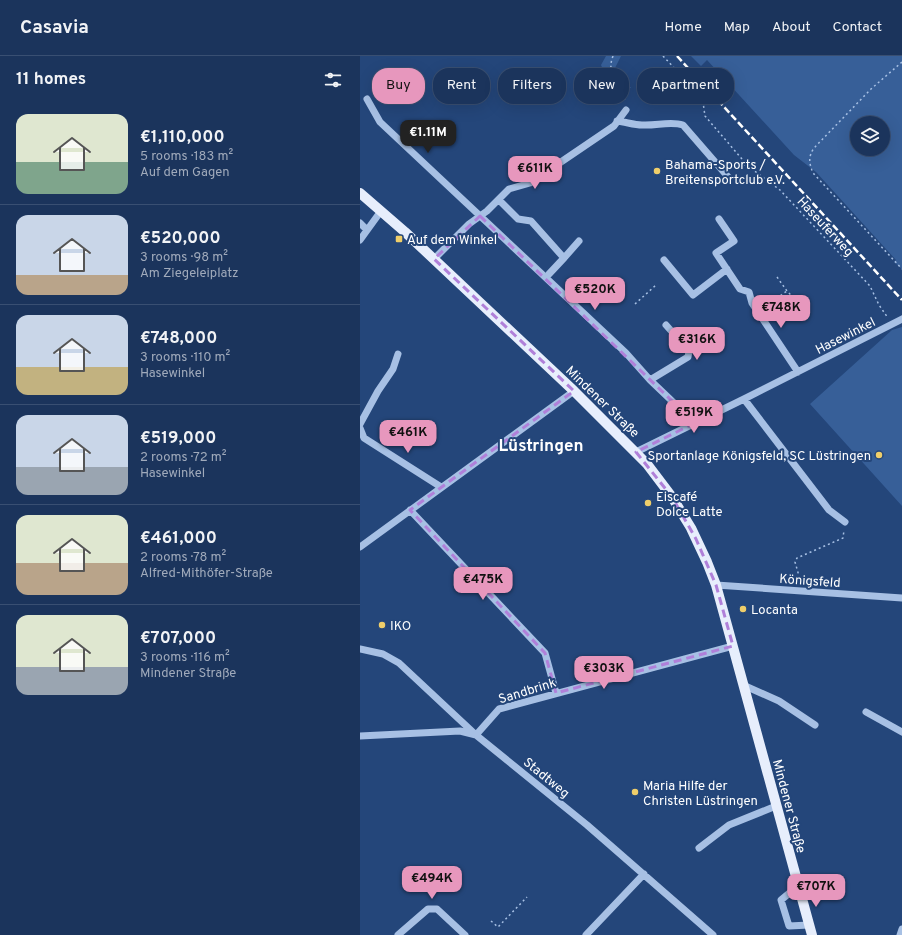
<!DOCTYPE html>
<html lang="en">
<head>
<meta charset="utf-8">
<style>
  body { margin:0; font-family:Overpass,sans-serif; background:#283f65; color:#f1f3f6; height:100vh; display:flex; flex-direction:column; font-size:15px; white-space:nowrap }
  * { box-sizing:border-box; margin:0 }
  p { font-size:13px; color:#a0aabb }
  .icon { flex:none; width:22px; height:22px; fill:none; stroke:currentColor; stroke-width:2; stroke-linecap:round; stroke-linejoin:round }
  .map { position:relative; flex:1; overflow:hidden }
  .sheet { display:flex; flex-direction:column; background:#1b345c; width:360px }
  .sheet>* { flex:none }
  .banner { position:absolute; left:12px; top:12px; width:380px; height:36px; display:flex; gap:8px }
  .fabs { position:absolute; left:490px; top:60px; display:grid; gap:8px }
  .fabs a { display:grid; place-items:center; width:40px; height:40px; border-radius:50%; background:#1b345c; box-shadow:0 4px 16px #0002,0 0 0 1px #394f72; font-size:20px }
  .price { position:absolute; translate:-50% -34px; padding:0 9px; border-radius:8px; background:#e797bd; color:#111; font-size:13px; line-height:26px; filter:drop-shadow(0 1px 2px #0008) }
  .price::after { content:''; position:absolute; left:50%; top:24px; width:12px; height:9px; margin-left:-6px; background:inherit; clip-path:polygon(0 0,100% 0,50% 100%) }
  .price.current { background:#222; color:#fff }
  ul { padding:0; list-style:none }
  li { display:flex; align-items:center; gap:12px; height:100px; padding:0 16px }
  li+li { border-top:1px solid #394f72 }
  li span { display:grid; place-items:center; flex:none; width:112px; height:80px; border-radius:12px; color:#555 }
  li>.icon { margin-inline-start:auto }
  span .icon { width:48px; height:48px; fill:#fffc; stroke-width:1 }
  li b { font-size:17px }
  h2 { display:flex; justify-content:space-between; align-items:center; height:48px; padding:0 16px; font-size:17px }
  .chip { padding:0 14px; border-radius:16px; background:#1b345c; box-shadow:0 4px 16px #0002,0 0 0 1px #394f72; font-size:14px; line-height:36px }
  .chip.current { background:#e797bd; color:#111 }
  header { display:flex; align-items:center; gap:24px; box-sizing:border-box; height:56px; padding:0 20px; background:#1b345c; border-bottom:1px solid #394f72 }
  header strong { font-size:19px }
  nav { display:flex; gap:22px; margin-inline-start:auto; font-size:14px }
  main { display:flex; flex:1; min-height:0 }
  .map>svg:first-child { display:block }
  .green { fill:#375f98; fill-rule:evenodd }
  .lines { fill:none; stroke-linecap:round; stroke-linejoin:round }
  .path { stroke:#a7c0e4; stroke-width:1.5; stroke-dasharray:2 3; stroke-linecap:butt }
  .minor { stroke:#a7c0e4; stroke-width:7 }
  .major { stroke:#e7eefc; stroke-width:10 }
  .rail { stroke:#fff; stroke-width:2.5; stroke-dasharray:7 3; stroke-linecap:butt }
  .marked { fill:none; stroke:#b080d9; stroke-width:3; stroke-dasharray:8 5; stroke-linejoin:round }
  .poi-dot { fill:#efce6a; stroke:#24467a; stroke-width:1.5 }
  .labels { text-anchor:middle; stroke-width:4; stroke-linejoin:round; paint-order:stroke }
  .poi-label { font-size:13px; fill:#fff; stroke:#24467a; text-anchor:start }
  .street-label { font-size:13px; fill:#fff; stroke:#24467a }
  .district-label { font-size:17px; font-weight:bold; fill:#fff; stroke:#24467a }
</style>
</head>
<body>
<header>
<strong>Casavia</strong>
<nav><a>Home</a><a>Map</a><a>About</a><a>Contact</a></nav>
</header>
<main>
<section class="sheet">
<h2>11 homes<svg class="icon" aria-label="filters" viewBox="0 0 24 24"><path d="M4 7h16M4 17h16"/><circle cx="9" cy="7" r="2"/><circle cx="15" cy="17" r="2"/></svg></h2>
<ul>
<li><span style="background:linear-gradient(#dfe7d0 60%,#7fa58c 0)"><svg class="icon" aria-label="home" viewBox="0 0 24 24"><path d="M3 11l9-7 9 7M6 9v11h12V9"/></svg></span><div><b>€1,110,000</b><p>5 rooms · 183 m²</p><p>Auf dem Gagen</p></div></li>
<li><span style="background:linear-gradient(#c9d6e8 75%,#b9a48a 0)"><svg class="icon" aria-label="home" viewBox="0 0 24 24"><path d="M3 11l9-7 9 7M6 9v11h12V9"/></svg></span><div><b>€520,000</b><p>3 rooms · 98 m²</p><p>Am Ziegeleiplatz</p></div></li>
<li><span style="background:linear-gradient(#c9d6e8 65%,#c2b280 0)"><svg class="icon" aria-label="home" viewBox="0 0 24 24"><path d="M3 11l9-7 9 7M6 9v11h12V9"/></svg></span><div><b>€748,000</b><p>3 rooms · 110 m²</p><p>Hasewinkel</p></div></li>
<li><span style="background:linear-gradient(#c9d6e8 65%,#9aa5b1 0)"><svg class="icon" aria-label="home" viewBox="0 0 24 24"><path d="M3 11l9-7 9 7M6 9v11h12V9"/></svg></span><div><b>€519,000</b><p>2 rooms · 72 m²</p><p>Hasewinkel</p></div></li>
<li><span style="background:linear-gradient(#dfe7d0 60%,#b9a48a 0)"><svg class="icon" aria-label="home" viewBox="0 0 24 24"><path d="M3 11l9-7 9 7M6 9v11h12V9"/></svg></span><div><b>€461,000</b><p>2 rooms · 78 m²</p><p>Alfred-Mithöfer-Straße</p></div></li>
<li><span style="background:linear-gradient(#dfe7d0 65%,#9aa5b1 0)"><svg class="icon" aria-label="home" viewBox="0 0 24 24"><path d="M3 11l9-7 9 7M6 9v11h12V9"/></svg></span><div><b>€707,000</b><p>3 rooms · 116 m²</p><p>Mindener Straße</p></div></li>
</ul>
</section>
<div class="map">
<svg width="542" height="879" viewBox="0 0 542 879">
  <rect width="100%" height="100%" fill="#24467a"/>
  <path class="green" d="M246,0H261L255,12L271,32H251L241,9Z
    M331,0H542V213L534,206L536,204L456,116L434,99L347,4L341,10ZM497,67H523V93H497Z
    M542,271V450L450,348L532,274Z"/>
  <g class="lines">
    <path class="path" d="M253,0C247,16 255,20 262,33C264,37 264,42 265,46
      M303,0L335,34L343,46L345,60L388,110L420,134L510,230L519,249L528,262
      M542,6L511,33L454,92C448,101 449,107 453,117L542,213
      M369,110L378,107L388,110
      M417,221L427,235L448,257
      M410,240L415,244
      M275,248L296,229
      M404,251L427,235
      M441,527L435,506L437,502L483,482L484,474
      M131,865L138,871L167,841"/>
    <path class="minor" d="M7,43L20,66L266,297L290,324L335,367
      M257,65C266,66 274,69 282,69C296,70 310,65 323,69L369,122
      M139,144L158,163L171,165L204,202L189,218
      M359,163L374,185L356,197L380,233L389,236L392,247L438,316
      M0,167L7,174
      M0,184L21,155
      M204,202L219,185
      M74,203L109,168L127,155L149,133L170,127L254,70L266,54
      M304,204L333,239L367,213
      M290,324L328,301L329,295L306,269
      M384,343L469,454L485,466
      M0,368L18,335L33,313L38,298
      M0,372L4,382L81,431
      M276,396L384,343L542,263
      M50,454L185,597L196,637
      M0,491L214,335
      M356,529L542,542
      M0,593L23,598L39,607L116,679L227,769L353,879
      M383,629L419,645L455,669
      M506,656L542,676
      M116,679L139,653L373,590
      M0,680L100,675L116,679
      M339,792L369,769L416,750
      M438,830L421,844L429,870L449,869
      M38,879L68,853H77L105,879
      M226,879L284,818
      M540,879L542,873"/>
    <path class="major" d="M0,137L45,176L214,335L287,408L312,441L331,472L347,506L356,529L452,879"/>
    <path class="rail" d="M317,0L542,244"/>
  </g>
  <path class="marked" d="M120,160L335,367L276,396L312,441L336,483L356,529L373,590L196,637L185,597L50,454L214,335L74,203Z"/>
  <g class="poi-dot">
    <circle cx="297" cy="115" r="4"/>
    <rect x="35" y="179" width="8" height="8" rx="2"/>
    <circle cx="519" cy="399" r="4"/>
    <circle cx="288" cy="447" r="4"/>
    <circle cx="383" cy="553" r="4"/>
    <circle cx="22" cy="569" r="4"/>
    <circle cx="275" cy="736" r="4"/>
  </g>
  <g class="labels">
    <g class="poi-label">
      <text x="305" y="113">Bahama-Sports /<tspan x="305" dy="15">Breitensportclub e.V.</tspan></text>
      <text x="47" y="188">Auf dem Winkel</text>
      <text x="511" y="404" text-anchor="end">Sportanlage Königsfeld, SC Lüstringen</text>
      <text x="296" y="445">Eiscafé<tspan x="296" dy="15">Dolce Latte</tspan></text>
      <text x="391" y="558">Locanta</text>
      <text x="30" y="574">IKO</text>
      <text x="283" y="734">Maria Hilfe der<tspan x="283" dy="15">Christen Lüstringen</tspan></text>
    </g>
    <g class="street-label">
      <text transform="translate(466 170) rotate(47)" y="5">Haseuferweg</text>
      <text transform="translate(485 279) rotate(-27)" y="5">Hasewinkel</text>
      <text transform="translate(243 345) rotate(44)" y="5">Mindener Straße</text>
      <text transform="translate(450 524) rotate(4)" y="5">Königsfeld</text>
      <text transform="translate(167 634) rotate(-17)" y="5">Sandbrink</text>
      <text transform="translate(187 721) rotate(39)" y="5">Stadtweg</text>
      <text transform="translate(430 750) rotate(75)" y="5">Mindener Straße</text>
    </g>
    <g class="district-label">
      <text x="181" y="395">Lüstringen</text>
    </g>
  </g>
</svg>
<div class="fabs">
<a><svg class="icon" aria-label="layers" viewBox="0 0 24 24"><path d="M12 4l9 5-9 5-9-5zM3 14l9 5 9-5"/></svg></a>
</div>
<b class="price current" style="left:68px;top:98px">€1.11M</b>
<b class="price" style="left:175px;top:134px">€611K</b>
<b class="price" style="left:235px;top:255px">€520K</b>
<b class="price" style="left:421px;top:273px">€748K</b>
<b class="price" style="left:337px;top:305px">€316K</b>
<b class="price" style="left:334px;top:378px">€519K</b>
<b class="price" style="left:48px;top:398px">€461K</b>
<b class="price" style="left:123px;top:545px">€475K</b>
<b class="price" style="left:244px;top:634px">€303K</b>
<b class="price" style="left:72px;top:844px">€494K</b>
<b class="price" style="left:456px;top:852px">€707K</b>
<div class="banner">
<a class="chip current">Buy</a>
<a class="chip">Rent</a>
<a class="chip">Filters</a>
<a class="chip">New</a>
<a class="chip">Apartment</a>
</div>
</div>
</main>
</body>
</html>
